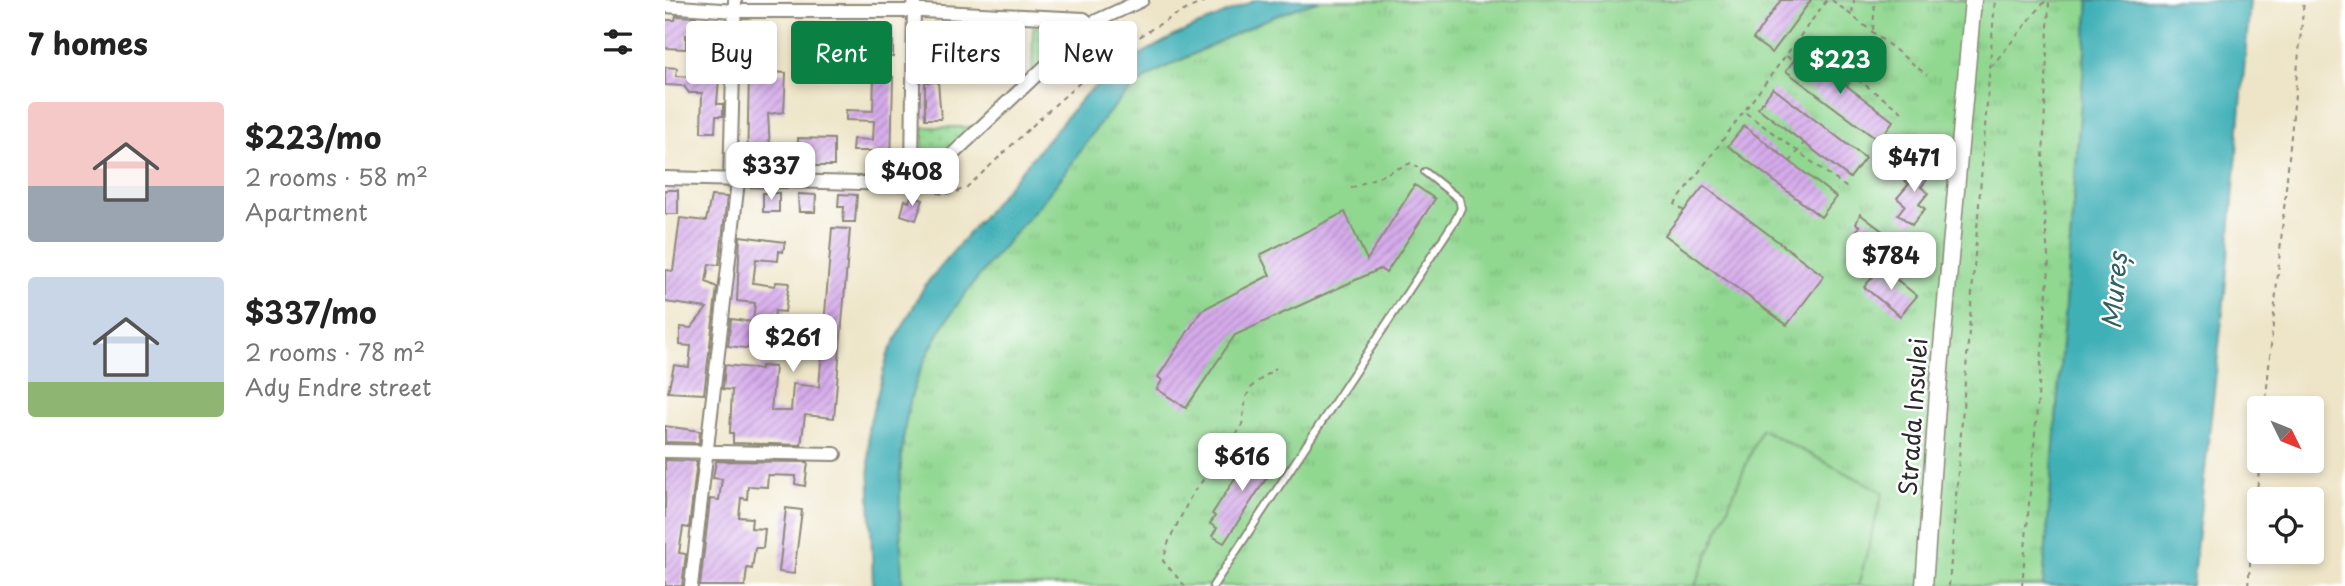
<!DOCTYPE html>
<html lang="en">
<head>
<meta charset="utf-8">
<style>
  body { margin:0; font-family:"Playpen Sans",sans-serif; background:#f2f2f2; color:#222; height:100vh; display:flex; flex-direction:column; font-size:26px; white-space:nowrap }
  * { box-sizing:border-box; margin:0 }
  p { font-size:23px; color:#767676 }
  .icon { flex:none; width:38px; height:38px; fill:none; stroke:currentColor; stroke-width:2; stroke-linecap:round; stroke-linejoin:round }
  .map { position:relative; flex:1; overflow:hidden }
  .drawer { display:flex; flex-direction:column; background:#fff; width:665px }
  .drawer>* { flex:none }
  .hud { position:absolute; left:21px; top:21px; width:665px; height:63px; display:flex; gap:14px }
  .needle { width:46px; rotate:133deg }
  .fabs { position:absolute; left:1582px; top:396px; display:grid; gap:14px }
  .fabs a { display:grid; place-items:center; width:77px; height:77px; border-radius:7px; background:#fff; box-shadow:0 4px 10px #0003; font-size:35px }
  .price { position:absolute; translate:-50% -60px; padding:0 16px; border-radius:14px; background:#fff; color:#222; font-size:23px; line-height:46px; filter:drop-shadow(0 2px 4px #0008) }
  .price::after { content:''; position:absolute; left:50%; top:42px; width:21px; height:16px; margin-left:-10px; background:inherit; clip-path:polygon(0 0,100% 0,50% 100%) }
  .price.current { background:#0b8043; color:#fff }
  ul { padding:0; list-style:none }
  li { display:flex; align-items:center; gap:21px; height:175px; padding:0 28px }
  li span { display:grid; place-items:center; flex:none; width:196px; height:140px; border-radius:7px; color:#555 }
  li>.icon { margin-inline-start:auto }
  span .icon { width:84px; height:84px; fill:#fffc; stroke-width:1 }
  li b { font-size:30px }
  h2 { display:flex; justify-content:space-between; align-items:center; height:84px; padding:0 28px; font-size:30px }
  .pill { padding:0 24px; border-radius:7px; background:#fff; box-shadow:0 4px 10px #0003; font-size:24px; line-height:63px }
  .pill.current { background:#0b8043; color:#fff }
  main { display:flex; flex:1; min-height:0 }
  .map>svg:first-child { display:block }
  .grass { fill:url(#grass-dots); stroke:#5e815e; stroke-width:2 }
  .park { fill:url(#park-tufts); stroke:#5e815e; stroke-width:2 }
  .pitch { fill:#90d790; stroke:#5e815e; stroke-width:2 }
  .water { fill:#40b0b7; stroke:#366e71; stroke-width:2 }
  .building { fill:url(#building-hatch) }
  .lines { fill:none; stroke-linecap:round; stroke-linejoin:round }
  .service-casing { stroke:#8c887a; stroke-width:10 }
  .minor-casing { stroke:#8c887a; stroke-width:16 }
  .tertiary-casing { stroke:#8c887a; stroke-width:19 }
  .path { stroke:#8c887a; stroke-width:2; stroke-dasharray:5 5; stroke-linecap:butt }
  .service { stroke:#fff; stroke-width:6 }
  .minor { stroke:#fff; stroke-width:12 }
  .tertiary { stroke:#fff; stroke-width:16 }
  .labels { text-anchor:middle; stroke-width:5; stroke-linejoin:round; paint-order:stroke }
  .street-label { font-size:24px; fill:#2b2b2b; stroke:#fff }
  .water-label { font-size:26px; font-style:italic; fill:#336063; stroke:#fff }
</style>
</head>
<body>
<main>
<section class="drawer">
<h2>7 homes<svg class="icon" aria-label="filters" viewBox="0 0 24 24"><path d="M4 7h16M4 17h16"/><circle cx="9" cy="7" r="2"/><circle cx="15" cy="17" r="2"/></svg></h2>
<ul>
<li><span style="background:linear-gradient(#f6c9c9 60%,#9aa5b1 0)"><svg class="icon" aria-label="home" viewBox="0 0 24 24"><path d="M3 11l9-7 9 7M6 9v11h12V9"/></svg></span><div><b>$223/mo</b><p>2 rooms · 58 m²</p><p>Apartment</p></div></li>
<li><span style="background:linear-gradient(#c9d6e8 75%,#8fb573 0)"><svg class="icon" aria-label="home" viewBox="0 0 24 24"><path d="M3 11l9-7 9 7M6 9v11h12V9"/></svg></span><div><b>$337/mo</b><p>2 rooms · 78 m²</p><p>Ady Endre street</p></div></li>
</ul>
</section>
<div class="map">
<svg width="1680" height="586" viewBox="0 0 1680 586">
  <defs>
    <pattern id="grass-dots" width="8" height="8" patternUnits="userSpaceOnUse" patternTransform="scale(1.75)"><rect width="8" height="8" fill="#90d790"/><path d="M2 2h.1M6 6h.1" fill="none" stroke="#7cb97c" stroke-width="1.8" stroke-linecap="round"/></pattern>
    <pattern id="park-tufts" width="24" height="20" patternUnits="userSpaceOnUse" patternTransform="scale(1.75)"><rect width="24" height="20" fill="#90d790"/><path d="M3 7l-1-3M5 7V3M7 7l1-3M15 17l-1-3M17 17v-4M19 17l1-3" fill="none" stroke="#7cb97c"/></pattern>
    <pattern id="building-hatch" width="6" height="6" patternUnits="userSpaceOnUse" patternTransform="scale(1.75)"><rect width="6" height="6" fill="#d6abeb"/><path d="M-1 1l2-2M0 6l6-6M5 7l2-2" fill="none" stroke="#ae8bbf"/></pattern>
  </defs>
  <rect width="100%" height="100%" fill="#fff"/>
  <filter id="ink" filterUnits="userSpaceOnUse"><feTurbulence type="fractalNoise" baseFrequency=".0143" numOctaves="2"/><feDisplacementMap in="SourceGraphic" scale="14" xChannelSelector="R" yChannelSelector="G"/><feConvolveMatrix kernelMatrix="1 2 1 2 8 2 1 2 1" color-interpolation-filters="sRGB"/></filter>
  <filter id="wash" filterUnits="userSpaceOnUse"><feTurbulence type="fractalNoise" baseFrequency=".00686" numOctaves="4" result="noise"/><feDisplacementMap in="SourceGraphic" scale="28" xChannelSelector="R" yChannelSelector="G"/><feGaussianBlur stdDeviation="1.57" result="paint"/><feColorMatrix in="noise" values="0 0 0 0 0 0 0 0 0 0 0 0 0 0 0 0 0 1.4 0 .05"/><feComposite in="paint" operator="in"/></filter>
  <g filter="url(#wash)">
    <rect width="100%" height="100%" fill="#eee5c8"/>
    <path class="grass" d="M368,27H413V30L367,75Z
      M258,127H315L289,153L257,172Z"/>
    <path class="park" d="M655,0H1424L1378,586H237C236,527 230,464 244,406C264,318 338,251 392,183C418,150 436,115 468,88C487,72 511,63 533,52C573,33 612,13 655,0Z"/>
    <path class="pitch" d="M1096,429L1218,492L1193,586H1030Z"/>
    <path class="water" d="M591,0H655C611,13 569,34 528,54C508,64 485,73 468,88C436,115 418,150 392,183C338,251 264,318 244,406C230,464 236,527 237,586H208L203,429L223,354L260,285L420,95L458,64L509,36Z
      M1424,0H1585L1560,293L1527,586H1378Z"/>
    <g id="blocks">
      <path class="building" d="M1116,0H1146L1107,53L1088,39Z
        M11,16L31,17L30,36L21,35V49L0,48V20H10Z
        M135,23L162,24L161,54H143V41H134Z
        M93,27L104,28L107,72L121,73L119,112L103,114L105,149H133V138L169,139V166H132V161L100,160L99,168L82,165L85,29Z
        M198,27H228V57H198V68H178V47H195Z
        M314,27H349V45H313Z
        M261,28H277L275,64H260Z
        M1136,51L1228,121L1214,141L1121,71Z
        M47,53H60L59,78H54L52,104H58V116H51L50,132H36L37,93H24L19,86L0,85V67L12,68L11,76L31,77V65L46,61Z
        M209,76L228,77L226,168L207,167V151H187L188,139L208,140L209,121L181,120V110L208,111Z
        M260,82H273L276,119H260Z
        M1108,88L1200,158L1185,178L1093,108Z
        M1079,126L1171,197L1156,217L1063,146Z
        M1251,163L1266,175L1256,187L1263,193L1254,204L1260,209L1247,225L1233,214L1240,205L1232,198L1244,184L1238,179Z
        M750,185L770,199L721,273L715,269L570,335L521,408L492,389L497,380L493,377L537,310L605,275L595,255L680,212L702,260Z
        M1039,186L1159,276L1122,325L1000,235Z
        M0,190H13V214H0Z
        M98,193H114V212H98Z
        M133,194L151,195L150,212H134Z
        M174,194L192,195L190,222H178L179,207H173Z
        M46,196L62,197L54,265L44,264L41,282L52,287L39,394L3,392L9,365L24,367L26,346L15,345V327L26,328L42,308L0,302V270L8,271L15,218L41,221Z
        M246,196L258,200L251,220L236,215L240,200L244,202Z
        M1195,214L1237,246L1224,262L1188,236L1195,226L1191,224Z
        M167,228L185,229L169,418L140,415L136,445L68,443V433H65L67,390L58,389L60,365L96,369V366L110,367L106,411H126L128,384L154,387Z
        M75,236L120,242L118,252L114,251L113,261L91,259L88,283L110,286L111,282L124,283L120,312L110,311L104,351L63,346L66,319L88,322L90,303L72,301Z
        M1216,267L1252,296L1235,316L1199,287Z
        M0,426L35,431L34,443L0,442Z
        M589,449L599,455L601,451L614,459L559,543L547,536L552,528L545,524L550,516L547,514Z
        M0,460L32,461L24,528L18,527L14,553L21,554L17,586H0Z
        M51,461L143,462L140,486L130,484L131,476L103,475L102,487L83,486L82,499L76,498L74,517L87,518L86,528L100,529L98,548H90L87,569L82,568L80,586H35L45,499L54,500L57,479L48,478Z
        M121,508L137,510L129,574L114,572Z"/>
    </g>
  </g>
  <g filter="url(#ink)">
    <use href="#blocks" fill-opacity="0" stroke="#8c887a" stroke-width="2"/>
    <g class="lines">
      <defs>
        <path id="service" d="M548,586L791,219L796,208L794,199L760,172"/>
        <path id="minor" d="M249,0L247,173L249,181
          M0,6L70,11H257L419,19L425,24
          M0,178L234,184L257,178L272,169L425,24L477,0
          M65,181L70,0
          M0,451L170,454
          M26,586L73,181"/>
        <path id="tertiary" d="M1259,586L1273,392L1308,0"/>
      </defs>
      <use href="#service" class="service-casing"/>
      <use href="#minor" class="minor-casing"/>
      <use href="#tertiary" class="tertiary-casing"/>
      <path class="path" d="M1167,0L1262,75
        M1187,13L1189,0
        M1208,30L1210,0
        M1136,38L1237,112
        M1121,56L1129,61
        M1326,67L1381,0
        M1182,86L1188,78
        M1081,113L1182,188
        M1125,162L1139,143
        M686,188L746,163L753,167
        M263,189C278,197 288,194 302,187C376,120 449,38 543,0
        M1019,211L1010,204L1162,0
        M1600,408L1639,0
        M520,586L498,561L504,541L527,494L564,447L577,425L581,397L588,385L611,368
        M1284,586L1330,0
        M1357,586L1384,268L1377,187L1384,0
        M1583,586L1595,460"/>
      <use href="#service" class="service"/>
      <use href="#minor" class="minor"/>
      <use href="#tertiary" class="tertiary"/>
    </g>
  </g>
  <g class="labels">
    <g class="street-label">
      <text transform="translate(1249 417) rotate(-86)" y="8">Strada Insulei</text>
    </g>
    <g class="water-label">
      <text transform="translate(1450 291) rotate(-85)" y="9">Mureș</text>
    </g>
  </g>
</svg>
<div class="fabs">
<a><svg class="needle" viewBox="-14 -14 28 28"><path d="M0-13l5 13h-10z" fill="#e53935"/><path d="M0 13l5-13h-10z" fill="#767676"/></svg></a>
<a><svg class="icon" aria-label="locate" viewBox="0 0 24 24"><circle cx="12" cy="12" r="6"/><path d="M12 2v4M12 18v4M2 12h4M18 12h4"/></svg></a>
</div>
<b class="price current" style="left:1175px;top:96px">$223</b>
<b class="price" style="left:1249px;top:194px">$471</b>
<b class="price" style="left:106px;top:202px">$337</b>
<b class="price" style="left:247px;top:208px">$408</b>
<b class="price" style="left:1226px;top:292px">$784</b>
<b class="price" style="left:128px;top:374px">$261</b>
<b class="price" style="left:577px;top:493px">$616</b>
<div class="hud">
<a class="pill">Buy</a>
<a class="pill current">Rent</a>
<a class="pill">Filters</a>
<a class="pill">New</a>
</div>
</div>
</main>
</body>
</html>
